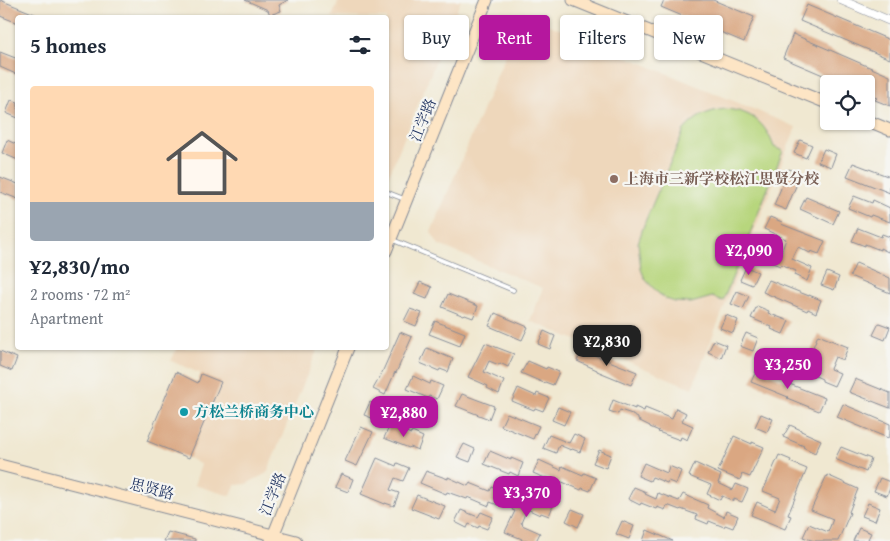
<!DOCTYPE html>
<html lang="en">
<head>
<meta charset="utf-8">
<style>
  body { margin:0; font-family:"Gentium Book Plus","Noto Serif SC",serif; background:#f2f2f3; color:#1f2937; height:100vh; display:flex; flex-direction:column; font-size:19px; white-space:nowrap }
  * { box-sizing:border-box; margin:0 }
  p { font-size:16px; color:#747a83 }
  .icon { flex:none; width:28px; height:28px; fill:none; stroke:currentColor; stroke-width:2; stroke-linecap:round; stroke-linejoin:round }
  .map { position:relative; flex:1; overflow:hidden }
  .panel { position:absolute; left:15px; top:15px; width:374px; height:335px; display:flex; flex-direction:column; background:#fff; border-radius:5px; box-shadow:0 1px 4px #0004 }
  .panel>* { flex:none }
  .hud { position:absolute; left:404px; top:15px; width:411px; height:45px; display:flex; gap:10px }
  .buttons { position:absolute; left:820px; top:75px; display:grid; gap:10px }
  .buttons a { display:grid; place-items:center; width:55px; height:55px; border-radius:5px; background:#fff; box-shadow:0 1px 4px #0004; font-size:25px }
  .price { position:absolute; translate:-50% -42px; padding:0 11px; border-radius:10px; background:#b5179e; color:#fff; font-size:16px; line-height:32px; filter:drop-shadow(0 1px 2px #0008) }
  .price::after { content:''; position:absolute; left:50%; top:30px; width:15px; height:11px; margin-left:-8px; background:inherit; clip-path:polygon(0 0,100% 0,50% 100%) }
  .price.current { background:#222; color:#fff }
  ul { padding:0; list-style:none }
  li { display:grid; align-content:center; gap:10px; height:265px; padding:0 15px }
  li+li { border-top:1px solid #e0e1e3 }
  li span { display:grid; place-items:center; height:155px; border-radius:5px; color:#555 }
  li>.icon { margin-inline-start:auto }
  span .icon { width:90px; height:90px; fill:#fffc; stroke-width:1 }
  li b { font-size:21px }
  h2 { display:flex; justify-content:space-between; align-items:center; height:60px; padding:0 15px; font-size:21px }
  .pill { padding:0 18px; border-radius:5px; background:#fff; box-shadow:0 1px 4px #0004; font-size:18px; line-height:45px }
  .pill.current { background:#b5179e; color:#fff }
  .map>svg:first-child { display:block }
  .built { fill:#eed7bb }
  .green { fill:#b7d67d; stroke:#69826e }
  .building { fill:#daa782 }
  .lines { fill:none; stroke-linecap:round; stroke-linejoin:round }
  .lane-casing { stroke:#868c98; stroke-width:5.5 }
  .street-casing { stroke:#868c98; stroke-width:9 }
  .secondary-casing { stroke:#868c98; stroke-width:13 }
  .lane { stroke:#fff; stroke-width:4 }
  .street { stroke:#fff; stroke-width:8 }
  .secondary { stroke:#fde5c5; stroke-width:11 }
  .education-dot { fill:#8d6e63; stroke:#f6f6f2; stroke-width:2 }
  .culture-dot { fill:#0f9aa8; stroke:#f6f6f2; stroke-width:2 }
  .labels { text-anchor:middle; stroke-width:4.5; stroke-linejoin:round; paint-order:stroke }
  .street-label { font-size:15px; fill:#1b2f5e; stroke:#f6f6f2 }
  .education-label { font-size:15px; font-weight:bold; fill:#785e54; stroke:#f6f6f2; text-anchor:start }
  .culture-label { font-size:15px; font-weight:bold; fill:#0d838f; stroke:#f6f6f2; text-anchor:start }
</style>
</head>
<body>
<div class="map">
<svg width="890" height="541" viewBox="0 0 890 541">
  <rect width="100%" height="100%" fill="#f6f6f2"/>
  <filter id="ink" filterUnits="userSpaceOnUse"><feTurbulence type="fractalNoise" baseFrequency=".02" numOctaves="2"/><feDisplacementMap in="SourceGraphic" scale="10" xChannelSelector="R" yChannelSelector="G"/><feConvolveMatrix kernelMatrix="1 2 1 2 8 2 1 2 1" color-interpolation-filters="sRGB"/></filter>
  <filter id="wash" filterUnits="userSpaceOnUse"><feTurbulence type="fractalNoise" baseFrequency=".0096" numOctaves="4" result="noise"/><feDisplacementMap in="SourceGraphic" scale="20" xChannelSelector="R" yChannelSelector="G"/><feGaussianBlur stdDeviation="1.12" result="paint"/><feColorMatrix in="noise" values="0 0 0 0 0 0 0 0 0 0 0 0 0 0 0 0 0 1.4 0 .05"/><feComposite in="paint" operator="in"/></filter>
  <g filter="url(#wash)">
    <rect width="100%" height="100%" fill="#f0e8d1"/>
    <path class="built" d="M339,0H461L386,182V18L332,17Z
      M523,14L796,127L692,388L530,321L543,288L439,245L431,232Z
      M177,348H318L267,473L246,484L235,485L231,496L194,485L201,465L189,458L221,382L171,361Z"/>
    <path class="green" d="M725,109C751,111 765,122 774,147L783,151L723,301L712,297L691,303L675,302L666,299L658,293L645,279L641,269L638,243L645,222L684,130C696,116 708,111 725,109Z"/>
    <g id="blocks">
      <path class="building" d="M0,0L42,17V18H18V23L0,16Z
        M245,0H288L279,5L281,11L270,15L268,10Z
        M664,0H713L754,17L744,42L661,7Z
        M807,5L890,40V59L800,21Z
        M793,34L890,76V106L875,100L877,98L866,94V84H844L783,58Z
        M0,52L18,59V75L0,67Z
        M11,100L18,102V118L6,113Z
        M7,140L18,145V160L2,153Z
        M800,140L812,145L806,158L794,153Z
        M824,149L836,154L831,167L818,162Z
        M853,163L890,177V193L847,176Z
        M789,169L801,174L786,210L774,205Z
        M0,177L18,184V199L0,192Z
        M854,196L872,203L873,200L890,208V222L871,215L870,217L848,208Z
        M806,197L839,211L833,224L800,209Z
        M770,217L782,222L781,224L825,241L819,254L811,251L810,253L798,247L792,259L812,268L807,281L794,275L796,271L781,264L780,266L753,255L759,243L771,248L769,251L780,256L786,239L764,229Z
        M858,228L881,237L882,234L890,237V248L888,252L880,248V250L865,244V246L852,241Z
        M856,263L890,278V293L850,276Z
        M746,267L758,272L752,285L740,280Z
        M827,272L839,277L834,290L821,285Z
        M769,280L809,296V295L821,300L816,313L808,309L807,311L763,292Z
        M420,282L432,287L427,299L414,294Z
        M737,291L749,296L743,309L731,304Z
        M448,294L478,306L473,318L465,315L464,316L442,307Z
        M757,306L769,311L768,313L789,321L783,334L771,329L772,327L751,318Z
        M410,309L422,313L416,326L404,321Z
        M495,313L528,327L522,340L489,326Z
        M726,315L738,320L733,333L720,328Z
        M435,321L465,333L460,346L429,334Z
        M879,323L890,327L885,340L873,335Z
        M544,331L555,336L550,349L538,344Z
        M400,332L412,337L396,373L395,372L385,395L373,389L380,377Z
        M746,333L758,338L753,351L740,346Z
        M818,335L848,347L843,360L835,357L830,369L840,373L834,386L822,381V379L807,372L806,374L778,364L784,352L796,357L795,360L806,364Z
        M714,340L726,345L721,358L708,352Z
        M485,343L514,354L508,367L500,363L499,365L489,361L484,372L504,381L499,394L487,388L488,386L468,377Z
        M427,348L453,359L448,372L440,369L439,371L420,363Z
        M583,349L595,354L594,355L637,372L631,385L597,371V370L577,361Z
        M0,351L17,358L12,371L0,366Z
        M528,361L546,369L547,367L559,372L553,385L545,382L544,383L521,373Z
        M757,369L788,382L787,383L825,398L819,411L787,398L788,397L751,382Z
        M176,372L198,383L201,374L221,382L189,458L147,441Z
        M413,376L430,384L431,381L443,386L437,399L429,396L428,398L407,389Z
        M855,379L890,393V408L849,392Z
        M518,388L536,396L537,393L549,398L543,411L535,408L534,410L512,401Z
        M462,394L494,406L489,419L456,406Z
        M613,400L635,409V407L644,411L645,408L672,419L676,408L686,413L682,421L693,426L687,440L681,437L680,440L658,432L659,431L650,427V426L638,420V418L632,415V414L620,410L618,414L609,411Z
        M370,402L382,407L377,420L364,415Z
        M404,402L422,409L423,407L435,412L429,425L421,421L420,423L398,414Z
        M843,404L890,424V434L888,438L837,417Z
        M558,407L570,412L564,425L552,420Z
        M507,413L539,426L533,439L501,426Z
        M761,414L773,419L767,432L755,427Z
        M390,425L411,434L412,432L423,437L418,450L410,447L409,448L384,438Z
        M790,425L801,430V431L821,440L815,453L803,447L804,446L783,437Z
        M361,427L373,432L357,466L345,461Z
        M574,434L585,439L580,452L572,449L571,450L559,445L556,453L543,448L549,435L569,443Z
        M734,436L752,444V442L764,447L750,477L742,474L740,480L718,471Z
        M464,444L475,449L470,462L457,457Z
        M841,447L871,459L866,472L835,459Z
        M599,450L611,455L606,468L593,463Z
        M490,451L511,460V458L523,463L518,476L510,472L509,474L484,464Z
        M779,455L791,460L790,462L807,469L788,515L791,516L785,529L751,515L757,502L775,510L780,498L763,491Z
        M377,458L396,466L397,463L409,468L403,481L395,478L390,490L399,493L394,506L385,503V504L361,494Z
        M539,460L561,470L562,466L583,475L584,473L596,478L590,491L582,488L581,490L560,481V483L546,477L545,478L533,473Z
        M644,463L667,473L669,466L681,471L676,484L668,481L667,483L652,477L650,481L638,476Z
        M695,463L721,475L718,483L733,490L736,484L748,489L742,502L734,499V501L722,496L720,500L707,494L711,485L689,476Z
        M426,471L448,479V477L468,486L470,483L490,491L492,487L504,492L498,505L490,502L489,506L468,497L467,499L447,492L446,494L420,483Z
        M341,474L353,479L348,492L335,487Z
        M827,475L858,489L849,512L850,513L838,541H814L803,537L809,524L828,532L833,519L811,510Z
        M880,478L890,482V488L887,496L874,491Z
        M634,487L646,492L645,494L656,499L658,493L679,501L683,494L708,505L707,508L724,517L726,511L738,516L733,528L725,525L724,527L709,521L708,524L696,519L697,515L681,509L680,510L667,505L665,510L657,507L656,509L641,503L640,505L628,499Z
        M417,495L445,506L439,519L411,508Z
        M519,495L540,504L542,499L554,503L549,516L541,513L540,515L527,509L521,523L523,524L522,525L540,533L536,541H521L522,539L505,532L515,511L512,510Z
        M868,503L880,508L875,521L862,516Z
        M572,509L584,514L578,527L566,521Z
        M461,510L478,517L481,512L493,517L487,529L479,526L478,528L469,524L467,528L455,522Z
        M622,521L634,526L629,539L616,534Z
        M859,528L871,533L868,539L872,541H853Z
        M647,530L673,541H643Z
        M168,532L195,539V541H164Z"/>
    </g>
  </g>
  <g filter="url(#ink)">
    <use href="#blocks" fill-opacity="0" stroke="#868c98" stroke-width="1"/>
    <g class="lines">
      <defs>
        <path id="lane" d="M386,192L404,199
          M393,240L513,290"/>
        <path id="street" d="M841,0L890,21"/>
        <path id="secondary" d="M573,0L829,104
          M866,120L890,130
          M386,251L487,0
          M0,465L296,541
          M271,541L348,348"/>
      </defs>
      <use href="#lane" class="lane-casing"/>
      <use href="#street" class="street-casing"/>
      <use href="#secondary" class="secondary-casing"/>
      <use href="#lane" class="lane"/>
      <use href="#street" class="street"/>
      <use href="#secondary" class="secondary"/>
    </g>
  </g>
  <circle class="education-dot" cx="614" cy="179" r="5"/>
  <circle class="culture-dot" cx="184" cy="412" r="5"/>
  <g class="labels">
    <g class="street-label">
      <text transform="translate(423 120) rotate(-68)" y="5">江学路</text>
      <text transform="translate(152 489) rotate(14)" y="5">思贤路</text>
      <text transform="translate(273 494) rotate(-68)" y="5">江学路</text>
    </g>
    <g class="education-label">
      <text x="624" y="184">上海市三新学校松江思贤分校</text>
    </g>
    <g class="culture-label">
      <text x="194" y="417">方松兰桥商务中心</text>
    </g>
  </g>
</svg>
<div class="buttons">
<a><svg class="icon" aria-label="locate" viewBox="0 0 24 24"><circle cx="12" cy="12" r="6"/><path d="M12 2v4M12 18v4M2 12h4M18 12h4"/></svg></a>
</div>
<b class="price" style="left:749px;top:276px">¥2,090</b>
<b class="price current" style="left:607px;top:367px">¥2,830</b>
<b class="price" style="left:788px;top:390px">¥3,250</b>
<b class="price" style="left:404px;top:438px">¥2,880</b>
<b class="price" style="left:527px;top:518px">¥3,370</b>
<div class="hud">
<a class="pill">Buy</a>
<a class="pill current">Rent</a>
<a class="pill">Filters</a>
<a class="pill">New</a>
</div>
<section class="panel">
<h2>5 homes<svg class="icon" aria-label="filters" viewBox="0 0 24 24"><path d="M4 7h16M4 17h16"/><circle cx="9" cy="7" r="2"/><circle cx="15" cy="17" r="2"/></svg></h2>
<ul>
<li><span style="background:linear-gradient(#ffd9b3 75%,#9aa5b1 0)"><svg class="icon" aria-label="home" viewBox="0 0 24 24"><path d="M3 11l9-7 9 7M6 9v11h12V9"/></svg></span><div><b>¥2,830/mo</b><p>2 rooms · 72 m²</p><p>Apartment</p></div></li>
</ul>
</section>
</div>
</body>
</html>
